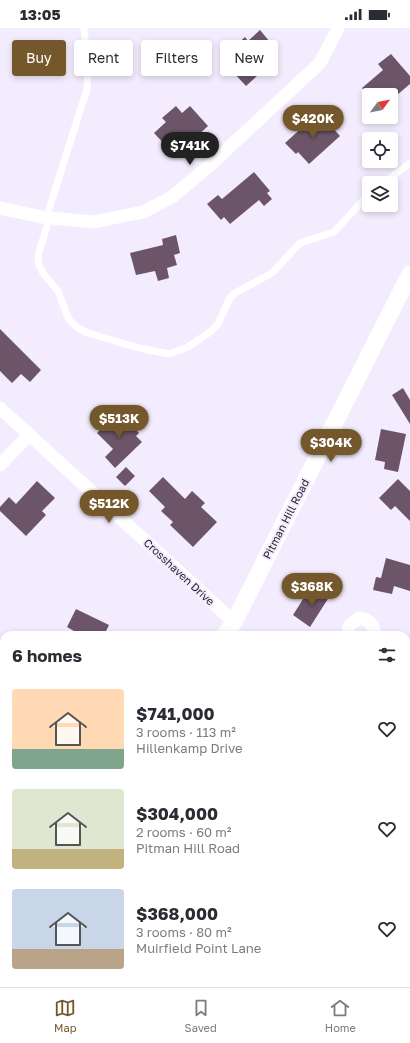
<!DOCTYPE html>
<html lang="en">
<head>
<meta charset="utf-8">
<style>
  body { margin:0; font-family:"Golos Text",sans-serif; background:#f7f7f7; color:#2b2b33; height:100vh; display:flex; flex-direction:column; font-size:15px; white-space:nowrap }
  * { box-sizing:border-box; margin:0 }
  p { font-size:13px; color:#7c7c81 }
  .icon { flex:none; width:22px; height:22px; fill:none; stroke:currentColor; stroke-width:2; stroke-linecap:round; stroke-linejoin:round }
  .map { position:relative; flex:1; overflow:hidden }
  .sheet { position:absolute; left:0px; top:603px; width:410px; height:356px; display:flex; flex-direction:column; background:#fff; border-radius:12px 12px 0 0; box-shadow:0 2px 6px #0003 }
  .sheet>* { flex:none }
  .hud { position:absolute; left:12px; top:12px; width:386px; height:36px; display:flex; gap:8px }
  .needle { width:26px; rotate:58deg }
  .fabs { position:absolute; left:362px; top:60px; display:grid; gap:8px }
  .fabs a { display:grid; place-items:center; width:36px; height:36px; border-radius:4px; background:#fff; box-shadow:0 2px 6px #0003; font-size:20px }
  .price { position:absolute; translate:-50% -34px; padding:0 9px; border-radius:14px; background:#74582b; color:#fff; font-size:13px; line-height:26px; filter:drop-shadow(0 1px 2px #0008) }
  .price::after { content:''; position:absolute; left:50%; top:24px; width:12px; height:9px; margin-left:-6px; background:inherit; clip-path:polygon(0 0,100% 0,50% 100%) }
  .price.current { background:#222; color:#fff }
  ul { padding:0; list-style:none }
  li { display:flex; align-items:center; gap:12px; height:100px; padding:0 12px }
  li span { display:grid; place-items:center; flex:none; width:112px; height:80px; border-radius:4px; color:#555 }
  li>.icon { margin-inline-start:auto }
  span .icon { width:48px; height:48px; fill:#fffc; stroke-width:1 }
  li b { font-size:17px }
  h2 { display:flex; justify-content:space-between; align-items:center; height:48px; padding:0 12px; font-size:17px }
  .chip { padding:0 14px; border-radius:4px; background:#fff; box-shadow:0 2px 6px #0003; font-size:14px; line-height:36px }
  .chip.current { background:#74582b; color:#fff }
  .status { display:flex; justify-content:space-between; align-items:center; height:28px; padding:0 20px; background:#fff; direction:ltr }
  .status svg { height:11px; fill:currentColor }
  .menu { display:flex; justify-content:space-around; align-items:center; height:56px; border-top:1px solid #e1e1e2; background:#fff; font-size:11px; color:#7c7c81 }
  .menu a { display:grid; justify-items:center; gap:2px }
  .menu .current { color:#74582b }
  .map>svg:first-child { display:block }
  .building { fill:#6c5569 }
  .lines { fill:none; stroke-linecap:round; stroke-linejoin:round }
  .service { stroke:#fff; stroke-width:7 }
  .minor { stroke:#fff; stroke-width:13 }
  .tertiary { stroke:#fff; stroke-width:17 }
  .labels { text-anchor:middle; stroke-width:4; stroke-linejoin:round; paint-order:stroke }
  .street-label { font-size:11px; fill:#231e29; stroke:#f3ecfe }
</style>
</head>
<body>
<div class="status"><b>13:05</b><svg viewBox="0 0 49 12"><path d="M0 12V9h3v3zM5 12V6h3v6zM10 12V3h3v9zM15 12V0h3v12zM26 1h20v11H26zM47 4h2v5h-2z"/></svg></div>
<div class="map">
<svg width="410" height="959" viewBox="0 0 410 959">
  <rect width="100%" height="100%" fill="#f3ecfe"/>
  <path class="building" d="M260,2L275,20L251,42L257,48L246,58L231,42L235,39L225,27L245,9L248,13Z
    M391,26L410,48V56L397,67H368L362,60L383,42L378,36Z
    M176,78L182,85L190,78L208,98L195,110L191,105L177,117L173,113L167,119L154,105L166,94L162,90Z
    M315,88L322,96L326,92L340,108L309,136L298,124L296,126L285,115Z
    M254,144L270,163L267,165L272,171L264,178L259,172L230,196L224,189L221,192L207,176L218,167L222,171Z
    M176,207L180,225L174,227L177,237L167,240L169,250L158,253L155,243L136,247L130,225L163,217L162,211Z
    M0,301L41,342L30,354L21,346L12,355L0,343Z
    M403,360L410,372V396L392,367Z
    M118,384L139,405L136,408L142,414L115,440L105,429L113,421L97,405Z
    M381,401L406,406L398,444L384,441L385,434L375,432Z
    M126,439L135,448L125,458L116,449Z
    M163,449L185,471L192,463L205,475L201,479L217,494L193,519L170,497L173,494L161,483L165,479L149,463Z
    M398,451L410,463V493L395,478L391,482L379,470Z
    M37,453L55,470L42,483L46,487L26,508L0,483V479L9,469L16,476Z
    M386,530L410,537V563L394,558L392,566L373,562L376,549L381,550Z
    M319,558L331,566L310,599L293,587L305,568L311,572Z
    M76,581L109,597L104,607H72L74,603L67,599Z"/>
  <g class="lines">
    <path class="service" d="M383,155L410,135
      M49,181L87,61L88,43L84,0
      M47,198L38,227L39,237L43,245L58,263L69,292L78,300L88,305L139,320L169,326L188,319L210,304L218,296L230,270L235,265L272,245L300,215L334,204L369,166"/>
    <path class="minor" d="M0,180L42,189L93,194L143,184L172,169L209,138L320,35L338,0
      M0,380L234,594
      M0,437L29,407
      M348,607L349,598L359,590C369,591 375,597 374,607
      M406,616L410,617
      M0,908L4,917
      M12,955V959"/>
    <path class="tertiary" d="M225,607L234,594L410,246
      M0,848L4,845"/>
  </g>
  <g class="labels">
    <g class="street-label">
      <text transform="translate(286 491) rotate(-63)" y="4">Pitman Hill Road</text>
      <text transform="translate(179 544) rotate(43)" y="4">Crosshaven Drive</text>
    </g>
  </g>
</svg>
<div class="fabs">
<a><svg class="needle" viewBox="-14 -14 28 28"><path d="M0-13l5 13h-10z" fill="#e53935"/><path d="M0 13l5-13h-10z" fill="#7c7c81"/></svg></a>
<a><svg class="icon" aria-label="locate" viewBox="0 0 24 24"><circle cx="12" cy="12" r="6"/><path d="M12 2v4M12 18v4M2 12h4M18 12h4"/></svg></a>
<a><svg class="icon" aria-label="layers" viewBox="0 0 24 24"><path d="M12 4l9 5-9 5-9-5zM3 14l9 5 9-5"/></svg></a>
</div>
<b class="price" style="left:313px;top:111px">$420K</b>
<b class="price current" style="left:190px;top:138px">$741K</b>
<b class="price" style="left:119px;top:411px">$513K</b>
<b class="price" style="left:331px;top:435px">$304K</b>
<b class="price" style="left:109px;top:496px">$512K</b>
<b class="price" style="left:312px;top:579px">$368K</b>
<div class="hud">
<a class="chip current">Buy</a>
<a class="chip">Rent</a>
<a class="chip">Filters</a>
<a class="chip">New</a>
</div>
<section class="sheet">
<h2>6 homes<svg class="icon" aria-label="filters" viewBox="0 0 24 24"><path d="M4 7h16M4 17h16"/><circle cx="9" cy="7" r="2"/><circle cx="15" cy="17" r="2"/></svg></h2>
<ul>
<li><span style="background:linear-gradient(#ffd9b3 75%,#7fa58c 0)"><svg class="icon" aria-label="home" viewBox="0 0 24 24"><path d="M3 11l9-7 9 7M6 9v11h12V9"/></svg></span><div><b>$741,000</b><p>3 rooms · 113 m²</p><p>Hillenkamp Drive</p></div><svg class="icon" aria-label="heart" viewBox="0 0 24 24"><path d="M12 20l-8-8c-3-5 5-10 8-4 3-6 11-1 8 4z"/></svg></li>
<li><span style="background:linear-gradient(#dfe7d0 75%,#c2b280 0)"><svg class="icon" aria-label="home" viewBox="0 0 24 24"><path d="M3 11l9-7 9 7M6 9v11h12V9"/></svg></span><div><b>$304,000</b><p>2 rooms · 60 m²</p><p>Pitman Hill Road</p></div><svg class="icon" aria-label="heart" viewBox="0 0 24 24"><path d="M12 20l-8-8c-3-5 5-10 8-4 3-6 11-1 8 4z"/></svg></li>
<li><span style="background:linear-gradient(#c9d6e8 75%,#b9a48a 0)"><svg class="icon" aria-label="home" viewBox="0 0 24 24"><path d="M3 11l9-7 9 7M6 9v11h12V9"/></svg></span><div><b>$368,000</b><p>3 rooms · 80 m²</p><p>Muirfield Point Lane</p></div><svg class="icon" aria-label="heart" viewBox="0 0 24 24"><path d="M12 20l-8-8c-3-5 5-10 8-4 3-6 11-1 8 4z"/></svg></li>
</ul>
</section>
</div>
<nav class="menu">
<a class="current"><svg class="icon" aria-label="map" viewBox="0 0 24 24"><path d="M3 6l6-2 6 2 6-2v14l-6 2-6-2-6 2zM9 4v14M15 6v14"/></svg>Map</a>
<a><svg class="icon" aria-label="saved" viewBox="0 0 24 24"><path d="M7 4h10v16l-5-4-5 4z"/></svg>Saved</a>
<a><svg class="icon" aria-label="home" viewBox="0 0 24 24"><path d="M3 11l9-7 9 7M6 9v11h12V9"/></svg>Home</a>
</nav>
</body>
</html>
